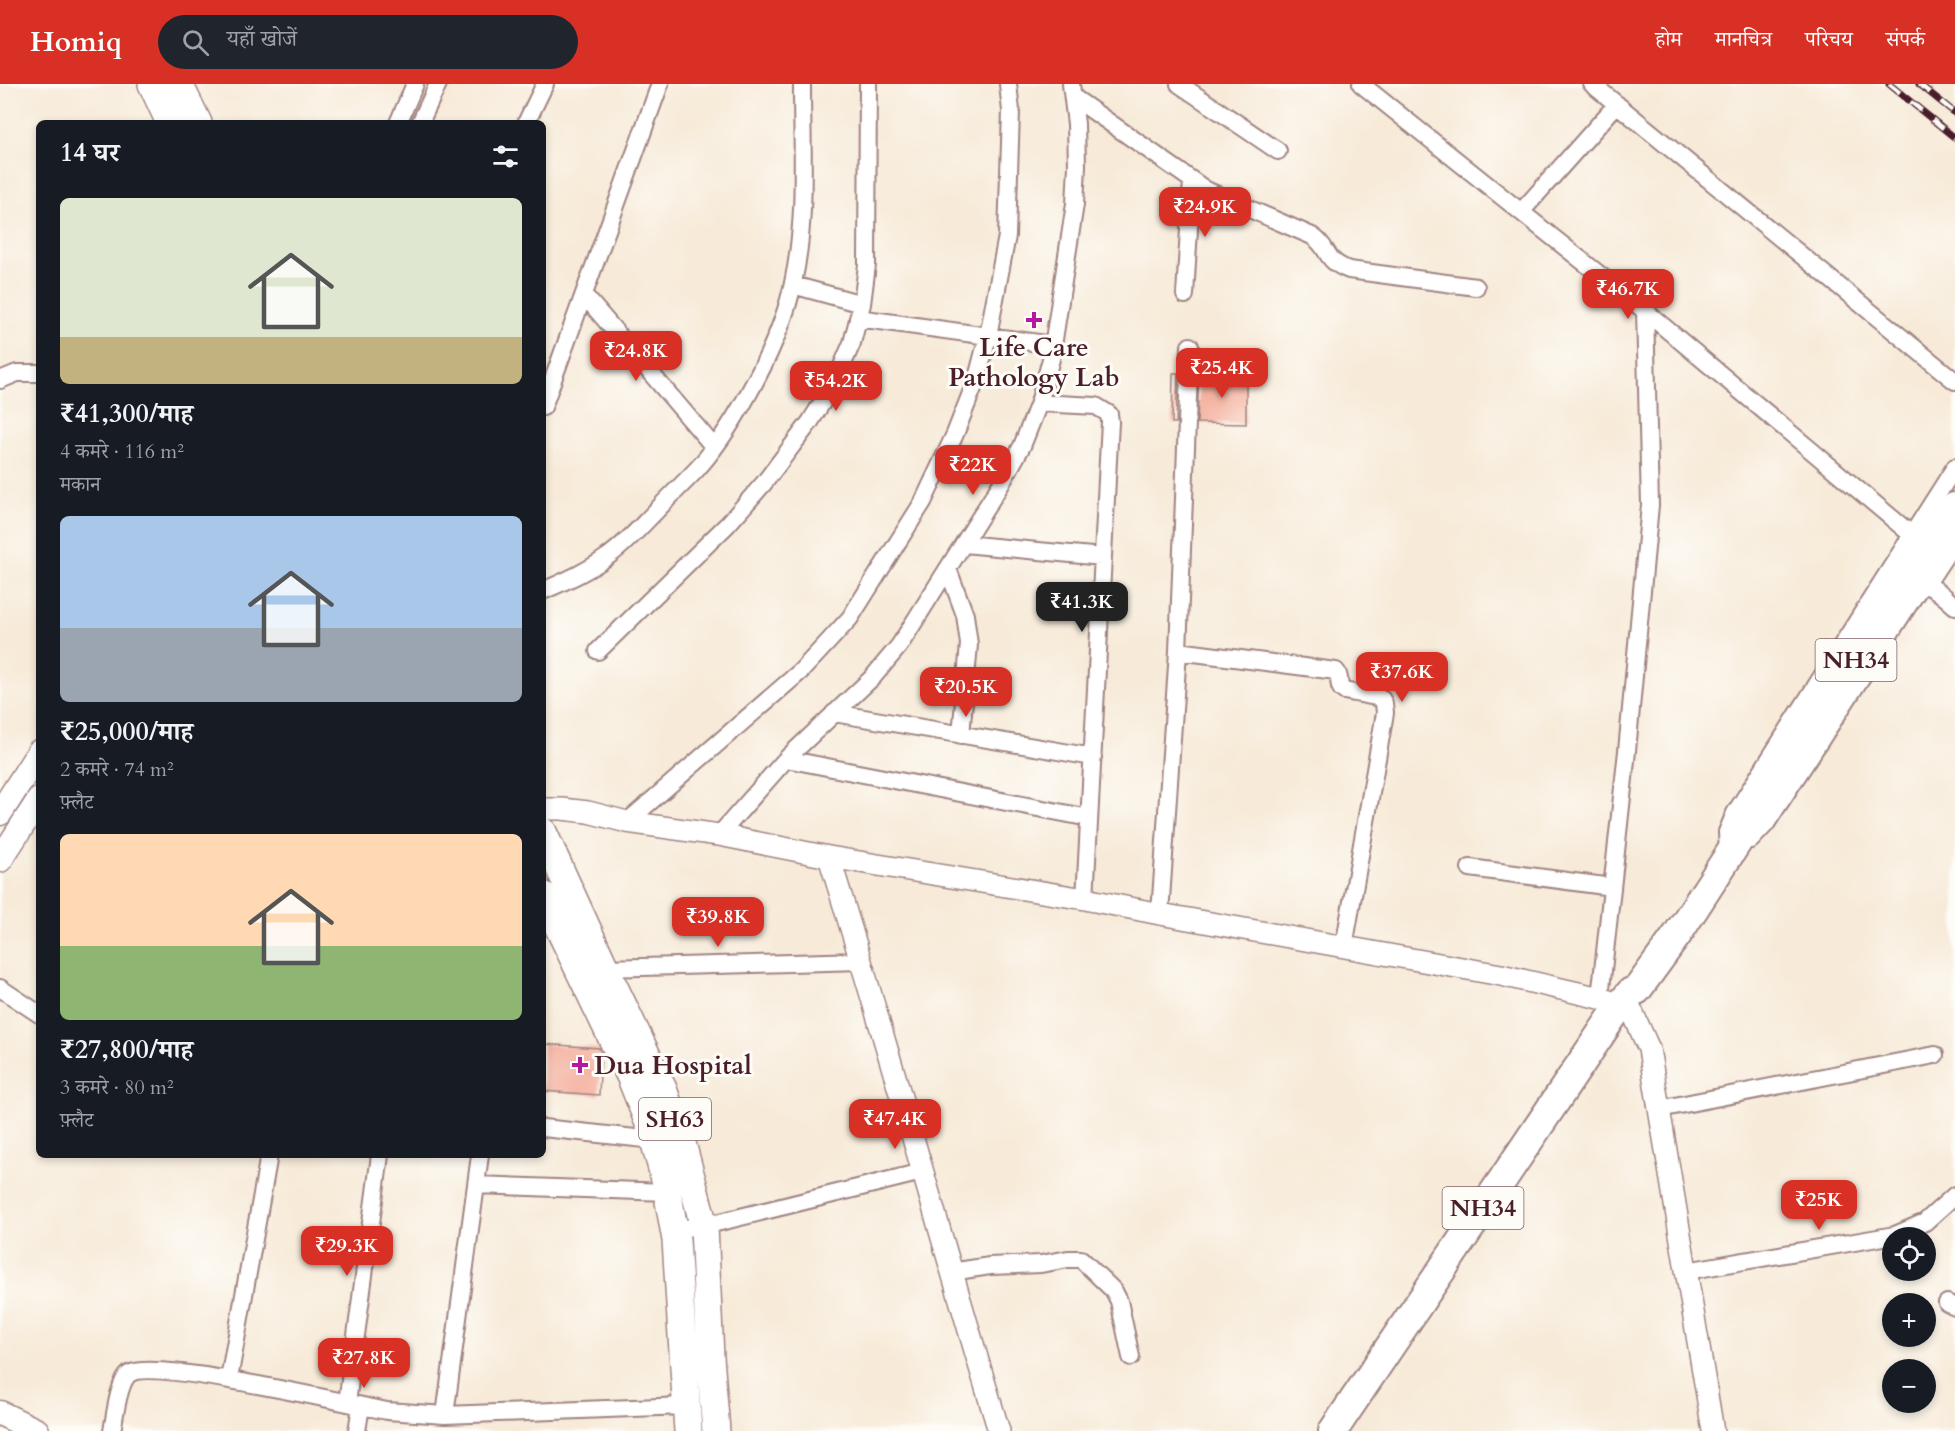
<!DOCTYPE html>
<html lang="hi">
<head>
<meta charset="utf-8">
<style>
  body { margin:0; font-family:Cardo,"Noto Serif Devanagari",serif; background:#20242c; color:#f1f3f6; height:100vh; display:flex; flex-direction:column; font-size:22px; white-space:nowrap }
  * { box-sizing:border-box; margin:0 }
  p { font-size:20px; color:#9ea1a6 }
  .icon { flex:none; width:33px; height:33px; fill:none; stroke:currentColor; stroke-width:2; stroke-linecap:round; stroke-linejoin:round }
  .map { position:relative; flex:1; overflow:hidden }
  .side { position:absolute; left:36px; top:36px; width:510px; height:1038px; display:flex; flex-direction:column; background:#171b24; border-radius:9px; box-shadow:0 3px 9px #0003 }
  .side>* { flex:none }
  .tools { position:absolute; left:1882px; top:1143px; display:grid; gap:12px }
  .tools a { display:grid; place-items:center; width:54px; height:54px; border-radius:50%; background:#171b24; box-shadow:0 3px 9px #0003; font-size:30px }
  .price { position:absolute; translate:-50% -51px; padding:0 14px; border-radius:12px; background:#d93025; color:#fff; font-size:20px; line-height:39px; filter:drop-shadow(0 2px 3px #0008) }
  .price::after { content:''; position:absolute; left:50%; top:36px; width:18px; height:14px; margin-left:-9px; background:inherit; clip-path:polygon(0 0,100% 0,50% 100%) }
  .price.active { background:#222; color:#fff }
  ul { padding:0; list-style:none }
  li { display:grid; align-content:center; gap:12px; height:318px; padding:0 24px }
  li span { display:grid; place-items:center; height:186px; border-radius:9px; color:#555 }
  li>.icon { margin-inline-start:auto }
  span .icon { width:108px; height:108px; fill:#fffc; stroke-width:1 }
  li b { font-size:26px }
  h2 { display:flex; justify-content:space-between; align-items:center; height:72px; padding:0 24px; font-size:26px }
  header { display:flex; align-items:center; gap:36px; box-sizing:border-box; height:84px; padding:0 30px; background:#d93025; color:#fff }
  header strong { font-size:28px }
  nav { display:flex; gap:33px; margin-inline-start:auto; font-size:21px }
  .search { width:420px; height:54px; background:#20242c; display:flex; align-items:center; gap:15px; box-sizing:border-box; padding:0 21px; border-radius:33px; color:#9ea1a6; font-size:22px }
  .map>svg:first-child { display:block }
  .building { fill:#f4ae9b }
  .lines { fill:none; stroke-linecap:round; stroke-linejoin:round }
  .minor-casing { stroke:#a08482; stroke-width:20 }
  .tertiary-casing { stroke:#a08482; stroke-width:24 }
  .secondary-casing { stroke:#a08482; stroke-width:27 }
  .primary-casing { stroke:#a08482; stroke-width:30 }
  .trunk-casing { stroke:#a08482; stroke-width:32 }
  .minor { stroke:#fff; stroke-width:16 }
  .tertiary { stroke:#fff; stroke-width:21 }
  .secondary { stroke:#fff; stroke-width:24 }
  .primary { stroke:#fff; stroke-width:27 }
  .trunk { stroke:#fff; stroke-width:28 }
  .rail-casing { stroke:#4a1f2b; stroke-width:7 }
  .rail { stroke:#fdfcf7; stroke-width:4.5; stroke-dasharray:14; stroke-linecap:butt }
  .poi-dot { fill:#b5179e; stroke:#fdfcf7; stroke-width:2 }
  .labels { text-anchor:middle; stroke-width:6; stroke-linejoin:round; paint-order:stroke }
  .shield { fill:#fdfcf7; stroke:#806168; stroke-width:1.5 }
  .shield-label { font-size:24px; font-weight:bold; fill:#4a1f2b }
  .poi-label { font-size:26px; font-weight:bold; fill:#4a1f2b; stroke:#fdfcf7 }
</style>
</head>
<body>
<header>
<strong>Homiq</strong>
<div class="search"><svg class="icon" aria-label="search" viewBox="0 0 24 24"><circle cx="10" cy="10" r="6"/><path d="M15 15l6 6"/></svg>यहाँ खोजें</div>
<nav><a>होम</a><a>मानचित्र</a><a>परिचय</a><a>संपर्क</a></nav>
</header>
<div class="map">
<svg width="1955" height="1347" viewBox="0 0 1955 1347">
  <rect width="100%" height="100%" fill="#fdfcf7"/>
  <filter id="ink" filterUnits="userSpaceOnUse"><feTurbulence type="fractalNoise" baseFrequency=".0167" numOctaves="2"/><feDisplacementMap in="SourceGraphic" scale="12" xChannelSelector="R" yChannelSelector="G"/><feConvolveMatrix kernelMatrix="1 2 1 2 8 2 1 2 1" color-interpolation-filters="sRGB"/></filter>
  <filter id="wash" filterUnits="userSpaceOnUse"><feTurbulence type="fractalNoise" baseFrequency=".008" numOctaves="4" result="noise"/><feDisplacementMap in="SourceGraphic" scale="24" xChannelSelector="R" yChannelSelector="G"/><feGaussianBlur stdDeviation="1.35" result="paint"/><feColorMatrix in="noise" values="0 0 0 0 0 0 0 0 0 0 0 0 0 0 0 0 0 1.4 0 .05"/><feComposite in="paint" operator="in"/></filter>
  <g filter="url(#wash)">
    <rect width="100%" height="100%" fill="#f7ead8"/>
    <g id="blocks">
      <path class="building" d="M1173,289H1178L1176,339H1172Z
        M1199,290H1246V340L1197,339Z
        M543,960L599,964L601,969L599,1011L543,1007Z"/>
    </g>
  </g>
  <g filter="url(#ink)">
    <use href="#blocks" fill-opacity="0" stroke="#a08482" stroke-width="1.5"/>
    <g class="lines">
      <defs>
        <path id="minor" d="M1179,0L1278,67
          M1361,0L1645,227L1912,451
          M1592,0L1955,297
          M1073,13L1206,106L1312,152C1331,164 1322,176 1349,186L1476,203
          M398,39L415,0
          M420,39L438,0
          M526,39L545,0
          M1521,128L1617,20
          M793,201L862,220
          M584,211L714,363
          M1185,211L1192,96
          M858,234L1053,261
          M0,296L17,289H39
          M1039,319L1096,322L1109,330L1110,338L1085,815
          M543,323L660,0
          M964,460L1103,473
          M948,485L965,531L969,560L961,651
          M1926,501L1955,457
          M543,507C565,497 588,487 607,473C626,460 641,442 657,426C670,412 685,398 698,384C736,341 782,255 793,199C807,135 802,66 802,0
          M598,567L728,440L764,399L810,338L835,298L852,259L862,220L867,181L868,0
          M1178,567L1336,587C1342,593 1336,602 1344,607L1381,614L1384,619L1385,629L1344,863
          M834,629L1093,673
          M786,675L1089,734
          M627,738L801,587L828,558L850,534L923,418L955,350L977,294L988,252L1007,152L1011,27L1008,0
          M719,751L786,675L873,593L899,562L1001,400L1022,362L1039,319L1051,275L1075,120L1077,82L1076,40L1071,0
          M1751,756L1766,740L1921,502C1933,499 1946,515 1955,522
          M1728,768L1727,748L1735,729L1955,383
          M1470,784L1612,803
          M1160,830L1178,567L1190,262
          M599,886L605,884L862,877
          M0,904L39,930
          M1600,914L1627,667L1650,421L1645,227
          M1659,1025L1935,971
          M543,1044L654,1056L661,1054
          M476,1101L667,1108
          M674,1145L704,1142L922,1088
          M1686,1187L1895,1151L1925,1138L1955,1111
          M951,1188L990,1182L1041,1180L1068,1175H1081L1114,1207L1119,1217L1131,1273
          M1947,1219L1955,1223
          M229,1295L269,1071
          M347,1319L380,1071
          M445,1331L480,1071
          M112,1347C115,1333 118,1299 129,1290C152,1274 349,1320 387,1327L445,1331L686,1322
          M357,1347L361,1322"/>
        <path id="tertiary" d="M543,725H562L588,728L627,738L719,751L829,773L1085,815L1160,830L1501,891L1600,914L1631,925L1649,965L1713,1347
          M829,773C889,964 941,1156 999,1347"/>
        <path id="secondary" d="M0,729L39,668
          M0,776L39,716
          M0,1329L37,1347"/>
        <path id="primary" d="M152,0L170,39
          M179,0L198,39
          M543,748L605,884L663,1005L682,1059L704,1142L710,1273L716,1347
          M543,811L631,994L650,1042L665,1095L676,1156L688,1347"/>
        <path id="trunk" d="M1333,1347L1621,920L1631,908L1637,906L1677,851L1955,423"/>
      </defs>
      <use href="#minor" class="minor-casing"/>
      <use href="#tertiary" class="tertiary-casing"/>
      <use href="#secondary" class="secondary-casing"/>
      <use href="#primary" class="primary-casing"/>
      <use href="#trunk" class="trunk-casing"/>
      <use href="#minor" class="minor"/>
      <use href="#tertiary" class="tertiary"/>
      <use href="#secondary" class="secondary"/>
      <use href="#primary" class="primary"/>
      <use href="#trunk" class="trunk"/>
      <defs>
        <path id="rail" d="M1889,0L1955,54
          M1919,0L1955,29"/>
      </defs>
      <use href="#rail" class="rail-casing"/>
      <use href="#rail" class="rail"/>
    </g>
  </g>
  <g class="poi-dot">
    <path d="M1031 227h6v6h6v6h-6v6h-6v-6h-6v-6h6z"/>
    <path d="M577 972h6v6h6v6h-6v6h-6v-6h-6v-6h6z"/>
  </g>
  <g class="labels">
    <g class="shield">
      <rect x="1815.5" y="555" width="81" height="42" rx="4.5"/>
      <rect x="639" y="1014" width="72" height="42" rx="4.5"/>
      <rect x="1442.5" y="1103" width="81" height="42" rx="4.5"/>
    </g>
    <g class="shield-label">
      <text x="1856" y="584">NH34</text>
      <text x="675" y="1043">SH63</text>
      <text x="1483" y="1132">NH34</text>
    </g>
    <g class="poi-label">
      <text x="1034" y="272">Life Care<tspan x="1034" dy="30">Pathology Lab</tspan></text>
      <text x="594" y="990" text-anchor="start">Dua Hospital</text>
    </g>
  </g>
</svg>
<div class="tools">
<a><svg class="icon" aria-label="locate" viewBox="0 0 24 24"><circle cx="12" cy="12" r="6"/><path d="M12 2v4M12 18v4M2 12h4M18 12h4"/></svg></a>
<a>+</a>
<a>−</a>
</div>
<b class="price" style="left:1205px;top:154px">₹24.9K</b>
<b class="price" style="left:1628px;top:236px">₹46.7K</b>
<b class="price" style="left:636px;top:298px">₹24.8K</b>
<b class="price" style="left:1222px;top:315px">₹25.4K</b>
<b class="price" style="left:836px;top:328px">₹54.2K</b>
<b class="price" style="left:973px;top:412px">₹22K</b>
<b class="price active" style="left:1082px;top:549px">₹41.3K</b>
<b class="price" style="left:1402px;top:619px">₹37.6K</b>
<b class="price" style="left:966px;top:634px">₹20.5K</b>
<b class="price" style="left:718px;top:864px">₹39.8K</b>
<b class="price" style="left:895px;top:1066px">₹47.4K</b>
<b class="price" style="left:1819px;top:1147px">₹25K</b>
<b class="price" style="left:347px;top:1193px">₹29.3K</b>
<b class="price" style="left:364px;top:1305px">₹27.8K</b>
<section class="side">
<h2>14 घर<svg class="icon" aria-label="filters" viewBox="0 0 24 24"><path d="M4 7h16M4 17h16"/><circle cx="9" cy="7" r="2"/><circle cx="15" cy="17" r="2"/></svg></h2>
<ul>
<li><span style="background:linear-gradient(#dfe7d0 75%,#c2b280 0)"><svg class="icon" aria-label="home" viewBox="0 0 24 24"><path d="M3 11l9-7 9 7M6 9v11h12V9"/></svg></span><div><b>₹41,300/माह</b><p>4 कमरे · 116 m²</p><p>मकान</p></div></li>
<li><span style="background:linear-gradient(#a9c7e8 60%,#9aa5b1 0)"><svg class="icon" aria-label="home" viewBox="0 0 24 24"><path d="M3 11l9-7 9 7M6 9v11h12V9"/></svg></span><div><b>₹25,000/माह</b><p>2 कमरे · 74 m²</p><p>फ़्लैट</p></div></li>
<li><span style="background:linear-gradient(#ffd9b3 60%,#8fb573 0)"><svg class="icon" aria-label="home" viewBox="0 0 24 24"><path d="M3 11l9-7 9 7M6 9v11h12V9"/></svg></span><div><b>₹27,800/माह</b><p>3 कमरे · 80 m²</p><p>फ़्लैट</p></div></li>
</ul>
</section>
</div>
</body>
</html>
